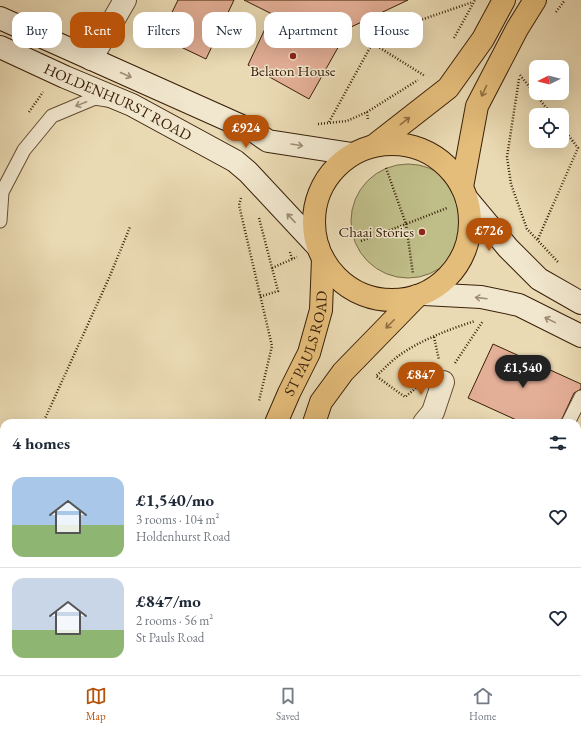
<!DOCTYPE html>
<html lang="en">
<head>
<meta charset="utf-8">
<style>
  body { margin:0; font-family:"EB Garamond",serif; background:#f2f2f3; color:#1f2937; height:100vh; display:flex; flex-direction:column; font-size:15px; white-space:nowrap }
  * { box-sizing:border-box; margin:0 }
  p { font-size:13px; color:#747a83 }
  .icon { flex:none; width:22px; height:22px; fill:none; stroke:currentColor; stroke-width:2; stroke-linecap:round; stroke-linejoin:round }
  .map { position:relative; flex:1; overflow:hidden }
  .sheet { position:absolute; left:0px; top:419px; width:581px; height:256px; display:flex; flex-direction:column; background:#fff; border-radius:12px 12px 0 0; box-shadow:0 4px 16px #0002 }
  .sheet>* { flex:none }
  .banner { position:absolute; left:12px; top:12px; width:557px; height:36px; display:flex; gap:8px }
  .needle { width:26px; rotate:264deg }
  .tools { position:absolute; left:529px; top:60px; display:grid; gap:8px }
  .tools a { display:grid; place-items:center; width:40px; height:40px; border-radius:8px; background:#fff; box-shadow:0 4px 16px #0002; font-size:20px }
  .price { position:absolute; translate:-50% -34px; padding:0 9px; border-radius:14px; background:#b45309; color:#fff; font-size:13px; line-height:26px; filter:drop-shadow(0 1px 2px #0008) }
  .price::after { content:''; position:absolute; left:50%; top:24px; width:12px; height:9px; margin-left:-6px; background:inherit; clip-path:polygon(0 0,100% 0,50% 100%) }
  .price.on { background:#222; color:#fff }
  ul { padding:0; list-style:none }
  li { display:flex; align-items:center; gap:12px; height:100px; padding:0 12px }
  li+li { border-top:1px solid #e0e1e3 }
  li span { display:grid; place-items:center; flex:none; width:112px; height:80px; border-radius:12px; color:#555 }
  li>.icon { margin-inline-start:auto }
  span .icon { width:48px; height:48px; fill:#fffc; stroke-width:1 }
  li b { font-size:17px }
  h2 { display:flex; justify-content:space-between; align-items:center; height:48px; padding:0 12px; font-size:17px }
  .chip { padding:0 14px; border-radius:12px; background:#fff; box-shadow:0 4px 16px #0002; font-size:14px; line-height:36px }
  .chip.on { background:#b45309; color:#fff }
  .tabs { display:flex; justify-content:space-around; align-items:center; height:56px; border-top:1px solid #e0e1e3; background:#fff; font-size:11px; color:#747a83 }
  .tabs a { display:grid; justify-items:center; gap:2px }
  .tabs .on { color:#b45309 }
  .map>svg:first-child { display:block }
  .green { fill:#bfbd88; stroke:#7c6e48 }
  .building { fill:#e4af97; stroke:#3a2009 }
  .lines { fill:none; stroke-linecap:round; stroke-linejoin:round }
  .lane-casing { stroke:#664e34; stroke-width:15 }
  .street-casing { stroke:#664e34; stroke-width:24 }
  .secondary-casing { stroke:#3a2009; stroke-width:24 }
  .primary-casing { stroke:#3a2009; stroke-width:24 }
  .path { stroke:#3a2009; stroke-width:2.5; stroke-dasharray:1 2; stroke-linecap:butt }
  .lane { stroke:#f1e7ce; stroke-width:13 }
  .street { stroke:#f1e7ce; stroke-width:22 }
  .secondary { stroke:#f1e7ce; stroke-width:22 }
  .primary { stroke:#e5bd7a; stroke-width:22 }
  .oneway { stroke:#9f8d75 }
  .oneway2 { stroke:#906e42 }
  .poi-dot { fill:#8f2418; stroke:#f1e7ce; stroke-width:1.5 }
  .labels { text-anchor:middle; stroke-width:3; stroke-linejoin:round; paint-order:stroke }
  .poi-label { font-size:15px; fill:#3a2009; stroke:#f1e7ce }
  .street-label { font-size:15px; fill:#3a2009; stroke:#f1e7ce }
</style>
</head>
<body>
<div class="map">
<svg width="581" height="675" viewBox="0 0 581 675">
  <rect width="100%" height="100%" fill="#eadab3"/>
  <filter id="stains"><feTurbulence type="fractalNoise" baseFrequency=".005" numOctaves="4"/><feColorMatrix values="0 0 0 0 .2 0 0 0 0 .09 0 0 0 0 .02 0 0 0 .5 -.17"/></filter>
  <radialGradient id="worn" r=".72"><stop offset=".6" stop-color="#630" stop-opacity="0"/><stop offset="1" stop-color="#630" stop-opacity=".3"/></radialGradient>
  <path class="green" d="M351 221a57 57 0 1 1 114 0a57 57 0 1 1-114 0Z"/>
  <path class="building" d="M178,0H234L206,59L160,37Z
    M244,0H408L349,28L309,99L248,65L272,14Z
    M493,344L581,384V389L574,393L560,423H523L468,398Z"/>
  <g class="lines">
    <defs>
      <path id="lane" d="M0,196L24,150L52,116L95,98L107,100
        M0,221L2,192
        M568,423L581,397"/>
      <path id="street" d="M91,59L125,0
        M424,423L433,412L443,382
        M227,675L228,671"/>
      <g id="secondary">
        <path d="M0,18L255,132L268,141L352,154"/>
        <path id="s1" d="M0,47L65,77L132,105L235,161L248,172L318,247"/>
        <path d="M467,199L508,248L539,279L581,303"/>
        <path d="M424,294L481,297L519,305L581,336"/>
      </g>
      <g id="primary">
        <circle cx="392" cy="222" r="78"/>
        <path d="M375,145L448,88L483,39L504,0"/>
        <path d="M462,187L477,106L517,29L535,0"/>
        <path id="s2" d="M276,423L289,393L309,353L321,310L323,259"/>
        <path d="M314,423L321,402L343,372L417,296"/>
        <path d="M260,675V671"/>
        <path d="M295,675V671"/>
      </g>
    </defs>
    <use href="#lane" class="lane-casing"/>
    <use href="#street" class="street-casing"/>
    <use href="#secondary" class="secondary-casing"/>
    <use href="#primary" class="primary-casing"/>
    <path class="path" d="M556,12L565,0
      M454,38L475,0
      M372,43L425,76
      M520,75L552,115
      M519,79L507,157L511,184L527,229L558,262
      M29,112L43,92
      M367,112L368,120
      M329,122L377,35L473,2
      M318,124L347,121L367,112L418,80
      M386,168L406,224L447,208
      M241,198L239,205L272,346L259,401
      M259,218L278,291L259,297
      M538,239L578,148L562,127
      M361,241L406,224L413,274
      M290,252L292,259
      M272,268L297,257
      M434,337L439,360
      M455,363L483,321
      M416,388L405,397L376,376C383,370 389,363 397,357C418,341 450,329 475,321
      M43,423L109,278L130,227
      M154,675L155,671"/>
    <use href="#lane" class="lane"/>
    <use href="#street" class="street"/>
    <use href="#secondary" class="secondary"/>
    <use href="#primary" class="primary"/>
  </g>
  <defs><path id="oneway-shaft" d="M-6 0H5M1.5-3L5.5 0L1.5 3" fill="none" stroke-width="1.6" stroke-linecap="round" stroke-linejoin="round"/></defs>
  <g class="oneway">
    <use href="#oneway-shaft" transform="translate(126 75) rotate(24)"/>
    <use href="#oneway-shaft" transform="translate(81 104) rotate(158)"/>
    <use href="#oneway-shaft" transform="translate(297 145) rotate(9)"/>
    <use href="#oneway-shaft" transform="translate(291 218) rotate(-133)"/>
    <use href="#oneway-shaft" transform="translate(481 298) rotate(-173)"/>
    <use href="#oneway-shaft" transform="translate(550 320) rotate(-154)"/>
  </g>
  <g class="oneway2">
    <use href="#oneway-shaft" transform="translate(484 91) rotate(115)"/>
    <use href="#oneway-shaft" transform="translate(405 121) rotate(-38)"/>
    <use href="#oneway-shaft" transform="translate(390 324) rotate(135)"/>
  </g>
  <g class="poi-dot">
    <circle cx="293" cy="56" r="4"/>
    <circle cx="422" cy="232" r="4"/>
  </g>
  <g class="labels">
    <g class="poi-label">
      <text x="293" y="76">Belaton House</text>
      <text x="414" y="237" text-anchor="end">Chaai Stories</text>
    </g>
    <g class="street-label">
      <text dy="5" stroke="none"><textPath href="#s1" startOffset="130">HOLDENHURST ROAD</textPath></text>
      <text dy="5" stroke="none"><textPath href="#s2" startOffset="86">ST PAULS ROAD</textPath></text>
    </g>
  </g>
  <rect width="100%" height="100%" filter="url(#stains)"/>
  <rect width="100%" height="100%" fill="url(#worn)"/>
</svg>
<div class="tools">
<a><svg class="needle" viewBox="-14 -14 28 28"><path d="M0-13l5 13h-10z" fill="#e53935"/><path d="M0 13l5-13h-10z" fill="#747a83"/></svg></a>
<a><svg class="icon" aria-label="locate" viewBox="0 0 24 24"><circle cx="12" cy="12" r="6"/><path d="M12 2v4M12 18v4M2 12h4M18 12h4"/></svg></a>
</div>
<b class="price" style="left:246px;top:149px">£924</b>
<b class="price" style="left:489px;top:252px">£726</b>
<b class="price on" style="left:523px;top:389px">£1,540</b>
<b class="price" style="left:421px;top:396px">£847</b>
<div class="banner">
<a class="chip">Buy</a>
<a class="chip on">Rent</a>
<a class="chip">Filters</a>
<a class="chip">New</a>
<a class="chip">Apartment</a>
<a class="chip">House</a>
</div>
<section class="sheet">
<h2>4 homes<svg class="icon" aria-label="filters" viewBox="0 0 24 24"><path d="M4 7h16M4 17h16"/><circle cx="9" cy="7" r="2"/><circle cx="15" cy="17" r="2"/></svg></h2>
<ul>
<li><span style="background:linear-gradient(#a9c7e8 60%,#8fb573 0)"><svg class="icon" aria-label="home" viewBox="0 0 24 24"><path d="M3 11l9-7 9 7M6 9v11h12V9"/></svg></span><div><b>£1,540/mo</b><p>3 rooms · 104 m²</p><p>Holdenhurst Road</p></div><svg class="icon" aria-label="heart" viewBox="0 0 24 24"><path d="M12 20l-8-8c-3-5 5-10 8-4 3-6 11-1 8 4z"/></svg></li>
<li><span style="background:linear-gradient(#c9d6e8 65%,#8fb573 0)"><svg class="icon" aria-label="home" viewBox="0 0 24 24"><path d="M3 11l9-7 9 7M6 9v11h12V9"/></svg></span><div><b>£847/mo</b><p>2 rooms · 56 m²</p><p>St Pauls Road</p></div><svg class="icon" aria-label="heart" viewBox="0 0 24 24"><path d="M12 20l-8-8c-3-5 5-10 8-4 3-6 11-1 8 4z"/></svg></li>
</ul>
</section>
</div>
<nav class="tabs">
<a class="on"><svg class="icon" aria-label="map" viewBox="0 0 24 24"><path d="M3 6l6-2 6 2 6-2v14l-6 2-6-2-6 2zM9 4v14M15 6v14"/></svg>Map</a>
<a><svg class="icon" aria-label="saved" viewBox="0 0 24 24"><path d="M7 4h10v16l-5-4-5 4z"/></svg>Saved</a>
<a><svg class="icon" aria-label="home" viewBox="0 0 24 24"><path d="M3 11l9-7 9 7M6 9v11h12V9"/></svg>Home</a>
</nav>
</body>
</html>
